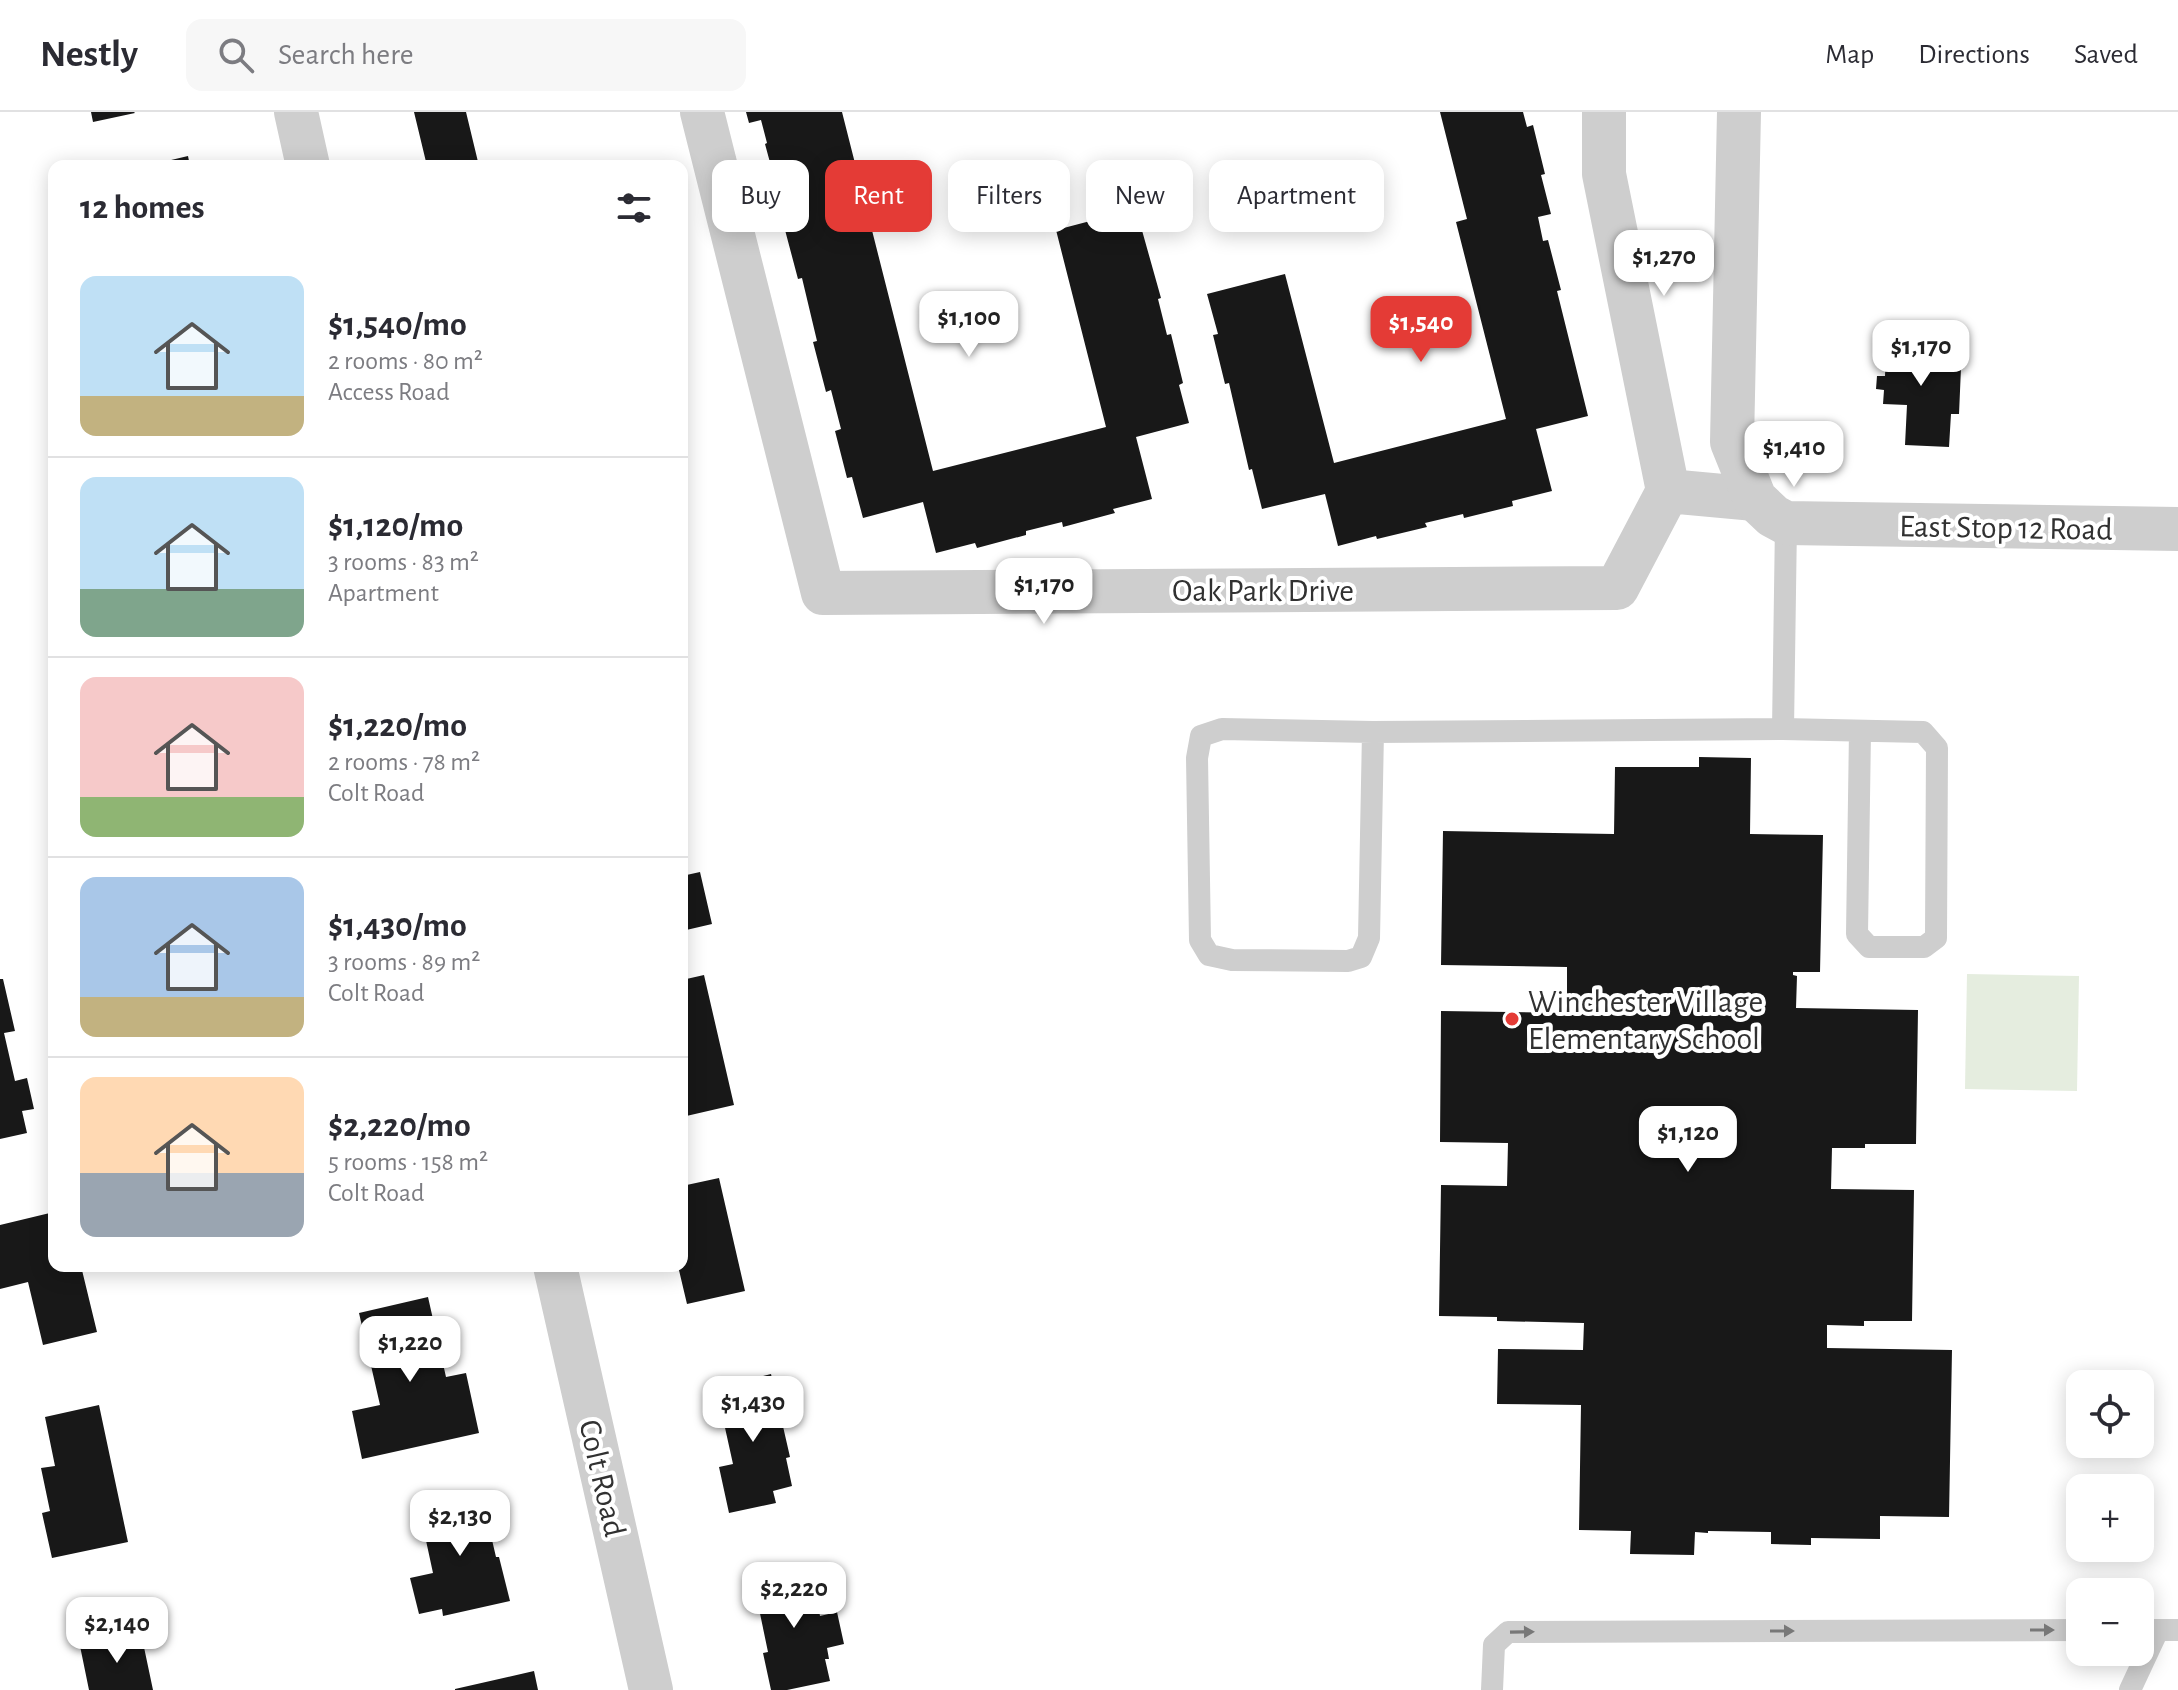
<!DOCTYPE html>
<html lang="en">
<head>
<meta charset="utf-8">
<style>
  body { margin:0; font-family:"Alegreya Sans",sans-serif; background:#f7f7f7; color:#2b2b33; height:100vh; display:flex; flex-direction:column; font-size:30px; white-space:nowrap }
  * { box-sizing:border-box; margin:0 }
  p { font-size:26px; color:#7c7c81 }
  .icon { flex:none; width:44px; height:44px; fill:none; stroke:currentColor; stroke-width:2; stroke-linecap:round; stroke-linejoin:round }
  .map { position:relative; flex:1; overflow:hidden }
  .panel { position:absolute; left:48px; top:48px; width:640px; height:1112px; display:flex; flex-direction:column; background:#fff; border-radius:16px; box-shadow:0 4px 20px #0003 }
  .panel>* { flex:none }
  .hud { position:absolute; left:712px; top:48px; width:760px; height:72px; display:flex; gap:16px }
  .controls { position:absolute; left:2066px; top:1258px; display:grid; gap:16px }
  .controls a { display:grid; place-items:center; width:88px; height:88px; border-radius:16px; background:#fff; box-shadow:0 4px 20px #0003; font-size:40px }
  .price { position:absolute; translate:-50% -68px; padding:0 18px; border-radius:16px; background:#fff; color:#222; font-size:26px; line-height:52px; filter:drop-shadow(0 2px 4px #0008) }
  .price::after { content:''; position:absolute; left:50%; top:48px; width:24px; height:18px; margin-left:-12px; background:inherit; clip-path:polygon(0 0,100% 0,50% 100%) }
  .price.current { background:#e43b36; color:#fff }
  ul { padding:0; list-style:none }
  li { display:flex; align-items:center; gap:24px; height:200px; padding:0 32px }
  li+li { border-top:2px solid #e1e1e2 }
  li span { display:grid; place-items:center; flex:none; width:224px; height:160px; border-radius:16px; color:#555 }
  li>.icon { margin-inline-start:auto }
  span .icon { width:96px; height:96px; fill:#fffc; stroke-width:1 }
  li b { font-size:34px }
  h2 { display:flex; justify-content:space-between; align-items:center; height:96px; padding:0 32px; font-size:34px }
  .tag { padding:0 28px; border-radius:16px; background:#fff; box-shadow:0 4px 20px #0003; font-size:28px; line-height:72px }
  .tag.current { background:#e43b36; color:#fff }
  header { display:flex; align-items:center; gap:48px; box-sizing:border-box; height:112px; padding:0 40px; background:#fff; border-bottom:2px solid #e1e1e2 }
  header strong { font-size:38px }
  nav { display:flex; gap:44px; margin-inline-start:auto; font-size:28px }
  .search { width:560px; height:72px; background:#f7f7f7; display:flex; align-items:center; gap:20px; box-sizing:border-box; padding:0 28px; border-radius:16px; color:#7c7c81; font-size:30px }
  .map>svg:first-child { display:block }
  .green { fill:#e5eddf }
  .building { fill:#181818 }
  .lines { fill:none; stroke-linecap:round; stroke-linejoin:round }
  .service { stroke:#cecece; stroke-width:22 }
  .minor { stroke:#cecece; stroke-width:44 }
  .tertiary { stroke:#cecece; stroke-width:44 }
  .oneway { fill:#787878 }
  .poi-dot { fill:#e43b36; stroke:#fff; stroke-width:3 }
  .labels { text-anchor:middle; stroke-width:8; stroke-linejoin:round; paint-order:stroke }
  .street-label { font-size:32px; fill:#313131; stroke:#fff }
  .poi-label { font-size:32px; fill:#313131; stroke:#fff; text-anchor:start }
</style>
</head>
<body>
<header>
<strong>Nestly</strong>
<div class="search"><svg class="icon" aria-label="search" viewBox="0 0 24 24"><circle cx="10" cy="10" r="6"/><path d="M15 15l6 6"/></svg>Search here</div>
<nav><a>Map</a><a>Directions</a><a>Saved</a></nav>
</header>
<div class="map">
<svg width="2178" height="1578" viewBox="0 0 2178 1578">
  <rect width="100%" height="100%" fill="#fff"/>
  <path class="green" d="M1967,862L2079,864L2077,979L1965,977Z"/>
  <path class="building" d="M91,0H134L135,1L93,10Z
    M414,0H466L479,54H427Z
    M746,0H842L933,359L1106,315L1056,118L1136,97L1161,186L1158,187L1167,223L1171,222L1183,271L1179,273L1189,311L1136,325L1152,387L1113,397L1115,401L1063,415L1062,410L1026,419V423L977,436L975,431L936,441L923,390L863,406L852,365L847,366L835,319L841,317L831,278L826,280L813,230L817,229L802,166L798,167L785,118L788,117L765,32L767,31L761,8L749,11Z
    M1440,0H1523L1527,15L1533,13L1545,62L1541,63L1551,102L1538,105L1543,129L1548,128L1561,178L1557,179L1588,304L1536,317L1552,379L1512,389L1513,394L1464,406L1463,402L1425,411L1427,415L1377,427L1376,424L1338,434L1325,382L1262,397L1252,357L1249,358L1229,271L1225,272L1213,223L1218,222L1207,182L1285,162L1334,351L1506,307L1456,110L1467,107Z
    M188,44L190,54H150V53Z
    M1891,216L1933,218L1931,254L1961,256L1959,302H1951L1949,335L1905,333L1907,293L1883,292L1884,278L1876,277L1877,264H1885L1886,241H1890Z
    M1699,645L1751,646L1750,722L1823,723L1820,860H1793V863L1797,864L1796,896L1918,898L1916,1032H1865V1036H1832L1831,1077L1914,1078L1912,1209H1864V1214L1827,1213V1236L1952,1238L1949,1405L1880,1404V1427L1811,1426V1433L1771,1432V1420L1708,1419V1421L1695,1420L1694,1443L1630,1442L1631,1419L1579,1418L1581,1293L1497,1292L1498,1237L1583,1238L1584,1211L1497,1209V1205L1439,1204L1441,1073L1507,1074L1508,1031L1440,1030L1441,899L1567,901V855L1441,853L1443,719L1614,722L1615,655H1699Z
    M700,760L712,812L682,819V764Z
    M704,863L734,993L682,1005V868Z
    M0,867H3L15,919L4,921L15,969L27,966L34,997L22,999L27,1021L0,1027Z
    M719,1066L745,1179L687,1192L678,1154H682V1074Z
    M54,1100V1154H81L97,1220L43,1233L28,1170L0,1177V1113Z
    M428,1185L446,1265L466,1261L479,1321L362,1347L352,1299L380,1293L359,1201Z
    M771,1262L790,1345L786,1346L792,1374L773,1379L776,1391L729,1401L719,1355L733,1352L716,1275Z
    M99,1293L128,1430L52,1446L42,1401L50,1399L41,1356L55,1354L45,1305Z
    M488,1380L496,1413L489,1415L496,1445H499L510,1489L443,1504L442,1497L419,1502L410,1466L433,1461L419,1396Z
    M803,1452L811,1489L817,1488L820,1504L837,1500L844,1532L827,1536L829,1547H825L830,1569L787,1578H771L763,1541L768,1540L752,1463Z
    M141,1521L153,1578H89L80,1534Z
    M534,1559L538,1578H455V1577Z"/>
  <g class="lines">
    <path class="service" d="M1783,617L1923,620L1937,636L1936,826L1924,835H1869L1857,822L1860,619
      M1373,620L1369,826L1361,845L1348,849L1232,848L1209,843L1200,828L1197,646L1201,624L1222,617L1373,620L1783,617L1786,411
      M2140,1518H2178
      M1492,1578L1494,1533L1508,1520L2080,1518
      M2130,1578L2158,1518"/>
    <path class="minor" d="M296,0L308,54
      M702,0L823,481L1617,476L1668,379L1755,387
      M1604,0V62L1668,379
      M555,1154L651,1578"/>
    <path class="tertiary" d="M1739,0L1732,330L1755,387L1773,404L1786,411L2178,417"/>
  </g>
  <defs><path id="oneway-solid" d="M-6-.8H1V-3.2L6.5 0L1 3.2V.8H-6Z" transform="scale(2)"/></defs>
  <g class="oneway">
    <use href="#oneway-solid" transform="translate(2042 1518)"/>
    <use href="#oneway-solid" transform="translate(1782 1519)"/>
    <use href="#oneway-solid" transform="translate(1522 1520) rotate(-1)"/>
  </g>
  <circle class="poi-dot" cx="1512" cy="907" r="8"/>
  <g class="labels">
    <g class="street-label">
      <text transform="translate(2006 415) rotate(1)" y="11">East Stop 12 Road</text>
      <text x="1263" y="489">Oak Park Drive</text>
      <text transform="translate(603 1366) rotate(77)" y="11">Colt Road</text>
    </g>
    <g class="poi-label">
      <text x="1528" y="900">Winchester Village<tspan x="1528" dy="37">Elementary School</tspan></text>
    </g>
  </g>
</svg>
<div class="controls">
<a><svg class="icon" aria-label="locate" viewBox="0 0 24 24"><circle cx="12" cy="12" r="6"/><path d="M12 2v4M12 18v4M2 12h4M18 12h4"/></svg></a>
<a>+</a>
<a>−</a>
</div>
<b class="price" style="left:1664px;top:186px">$1,270</b>
<b class="price" style="left:969px;top:247px">$1,100</b>
<b class="price current" style="left:1421px;top:252px">$1,540</b>
<b class="price" style="left:1921px;top:276px">$1,170</b>
<b class="price" style="left:1794px;top:377px">$1,410</b>
<b class="price" style="left:1044px;top:514px">$1,170</b>
<b class="price" style="left:1688px;top:1062px">$1,120</b>
<b class="price" style="left:410px;top:1272px">$1,220</b>
<b class="price" style="left:753px;top:1332px">$1,430</b>
<b class="price" style="left:460px;top:1446px">$2,130</b>
<b class="price" style="left:794px;top:1518px">$2,220</b>
<b class="price" style="left:117px;top:1553px">$2,140</b>
<div class="hud">
<a class="tag">Buy</a>
<a class="tag current">Rent</a>
<a class="tag">Filters</a>
<a class="tag">New</a>
<a class="tag">Apartment</a>
</div>
<section class="panel">
<h2>12 homes<svg class="icon" aria-label="filters" viewBox="0 0 24 24"><path d="M4 7h16M4 17h16"/><circle cx="9" cy="7" r="2"/><circle cx="15" cy="17" r="2"/></svg></h2>
<ul>
<li><span style="background:linear-gradient(#bfe0f5 75%,#c2b280 0)"><svg class="icon" aria-label="home" viewBox="0 0 24 24"><path d="M3 11l9-7 9 7M6 9v11h12V9"/></svg></span><div><b>$1,540/mo</b><p>2 rooms · 80 m²</p><p>Access Road</p></div></li>
<li><span style="background:linear-gradient(#bfe0f5 70%,#7fa58c 0)"><svg class="icon" aria-label="home" viewBox="0 0 24 24"><path d="M3 11l9-7 9 7M6 9v11h12V9"/></svg></span><div><b>$1,120/mo</b><p>3 rooms · 83 m²</p><p>Apartment</p></div></li>
<li><span style="background:linear-gradient(#f6c9c9 75%,#8fb573 0)"><svg class="icon" aria-label="home" viewBox="0 0 24 24"><path d="M3 11l9-7 9 7M6 9v11h12V9"/></svg></span><div><b>$1,220/mo</b><p>2 rooms · 78 m²</p><p>Colt Road</p></div></li>
<li><span style="background:linear-gradient(#a9c7e8 75%,#c2b280 0)"><svg class="icon" aria-label="home" viewBox="0 0 24 24"><path d="M3 11l9-7 9 7M6 9v11h12V9"/></svg></span><div><b>$1,430/mo</b><p>3 rooms · 89 m²</p><p>Colt Road</p></div></li>
<li><span style="background:linear-gradient(#ffd9b3 60%,#9aa5b1 0)"><svg class="icon" aria-label="home" viewBox="0 0 24 24"><path d="M3 11l9-7 9 7M6 9v11h12V9"/></svg></span><div><b>$2,220/mo</b><p>5 rooms · 158 m²</p><p>Colt Road</p></div></li>
</ul>
</section>
</div>
</body>
</html>
